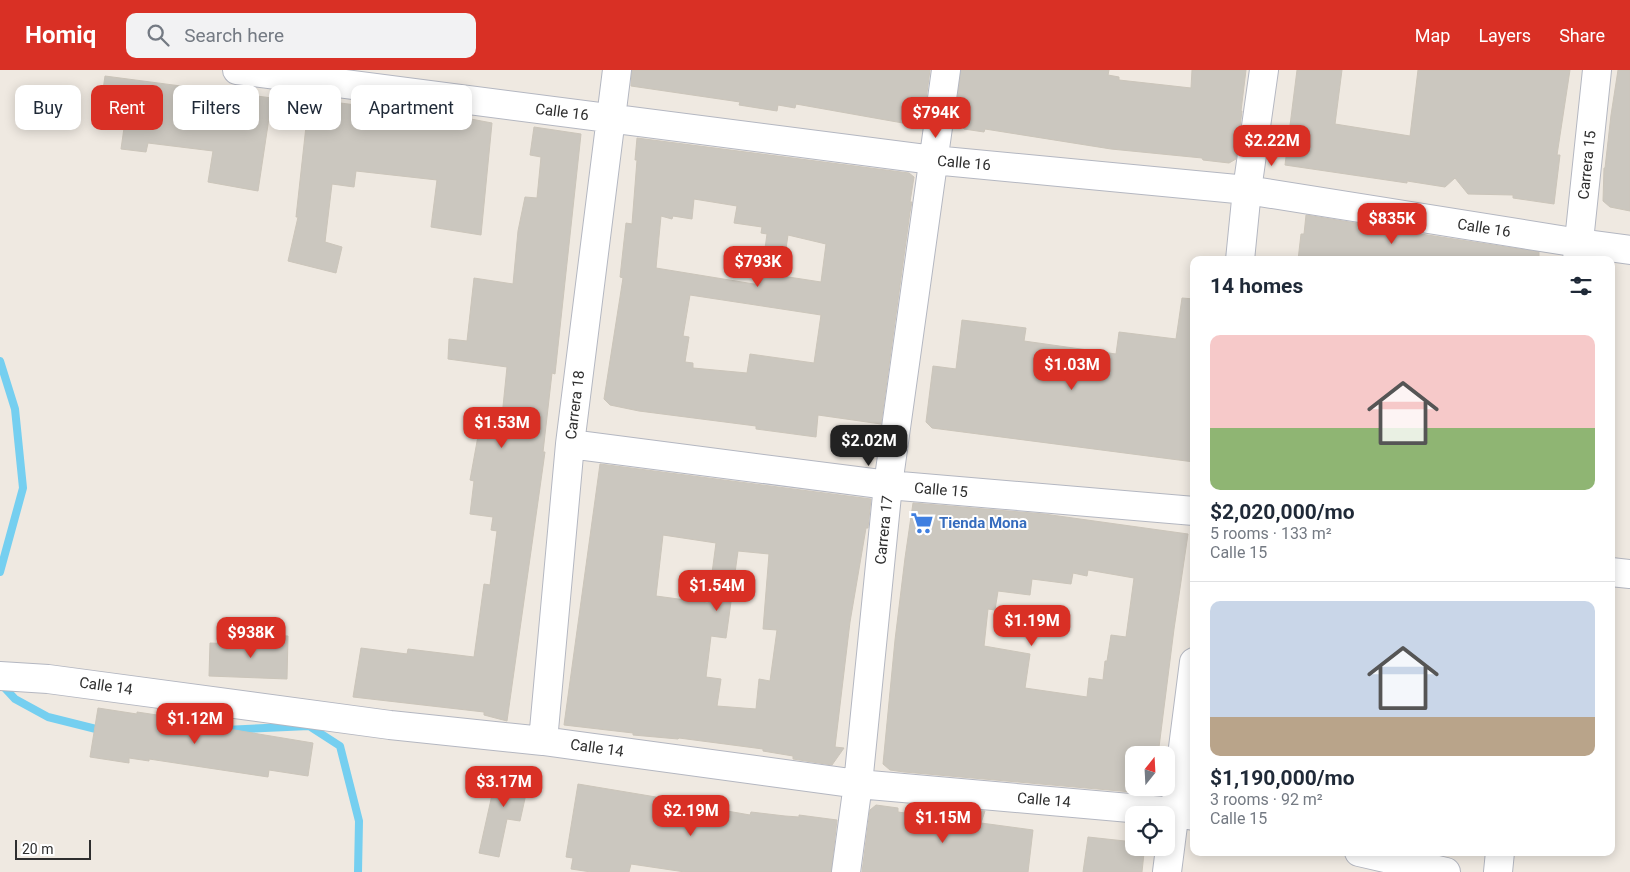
<!DOCTYPE html>
<html lang="en">
<head>
<meta charset="utf-8">
<style>
  body { margin:0; font-family:Roboto,sans-serif; background:#f2f2f3; color:#1f2937; height:100vh; display:flex; flex-direction:column; font-size:19px; white-space:nowrap }
  * { box-sizing:border-box; margin:0 }
  p { font-size:16px; color:#747a83 }
  .icon { flex:none; width:28px; height:28px; fill:none; stroke:currentColor; stroke-width:2; stroke-linecap:round; stroke-linejoin:round }
  .map { position:relative; flex:1; overflow:hidden }
  .sheet { position:absolute; left:1190px; top:186px; width:425px; height:600px; display:flex; flex-direction:column; background:#fff; border-radius:10px; box-shadow:0 2px 12px #0003 }
  .sheet>* { flex:none }
  .banner { position:absolute; left:15px; top:15px; width:475px; height:45px; display:flex; gap:10px }
  .needle { width:32px; rotate:18deg }
  .controls { position:absolute; left:1125px; top:676px; display:grid; gap:10px }
  .controls a { display:grid; place-items:center; width:50px; height:50px; border-radius:10px; background:#fff; box-shadow:0 2px 12px #0003; font-size:25px }
  .scale { position:absolute; left:15px; bottom:12px; width:76px; box-sizing:border-box; padding-left:5px; border:2px solid #2e2e2e; border-top:0; font-size:14px; line-height:18px; white-space:nowrap; color:#2e2e2e; -webkit-text-stroke:4px #fff; paint-order:stroke }
  .price { position:absolute; translate:-50% -42px; padding:0 11px; border-radius:10px; background:#d93025; color:#fff; font-size:16px; line-height:32px; filter:drop-shadow(0 1px 2px #0008) }
  .price::after { content:''; position:absolute; left:50%; top:30px; width:15px; height:11px; margin-left:-8px; background:inherit; clip-path:polygon(0 0,100% 0,50% 100%) }
  .price.selected { background:#222; color:#fff }
  ul { padding:0; list-style:none }
  li { display:grid; align-content:center; gap:10px; height:265px; padding:0 20px }
  li+li { border-top:1px solid #e0e1e3 }
  li span { display:grid; place-items:center; height:155px; border-radius:10px; color:#555 }
  li>.icon { margin-inline-start:auto }
  span .icon { width:90px; height:90px; fill:#fffc; stroke-width:1 }
  li b { font-size:21px }
  h2 { display:flex; justify-content:space-between; align-items:center; height:60px; padding:0 20px; font-size:21px }
  .pill { padding:0 18px; border-radius:10px; background:#fff; box-shadow:0 2px 12px #0003; font-size:18px; line-height:45px }
  .pill.selected { background:#d93025; color:#fff }
  header { display:flex; align-items:center; gap:30px; box-sizing:border-box; height:70px; padding:0 25px; background:#d93025; color:#fff }
  header strong { font-size:24px }
  nav { display:flex; gap:28px; margin-inline-start:auto; font-size:18px }
  .search { width:350px; height:45px; background:#f2f2f3; display:flex; align-items:center; gap:12px; box-sizing:border-box; padding:0 18px; border-radius:10px; color:#747a83; font-size:19px }
  .map>svg:first-child { display:block }
  .lines { fill:none; stroke-linecap:round; stroke-linejoin:round }
  .stream { stroke:#75cff0; stroke-width:8 }
  .building { fill:#cbc7bf; stroke:#cbc5ba; fill-rule:evenodd }
  .minor-casing { stroke:#b4b7c1; stroke-width:30 }
  .minor { stroke:#fff; stroke-width:28 }
  .labels { text-anchor:middle; stroke-width:4; stroke-linejoin:round; paint-order:stroke }
  .street-label { font-size:15px; fill:#2e2e2e; stroke:#fff }
  .shop-label { font-size:15px; font-weight:bold; fill:#366cbe; stroke:#fff; text-anchor:start }
</style>
</head>
<body>
<header>
<strong>Homiq</strong>
<div class="search"><svg class="icon" aria-label="search" viewBox="0 0 24 24"><circle cx="10" cy="10" r="6"/><path d="M15 15l6 6"/></svg>Search here</div>
<nav><a>Map</a><a>Layers</a><a>Share</a></nav>
</header>
<div class="map">
<svg width="1630" height="802" viewBox="0 0 1630 802">
  <rect width="100%" height="100%" fill="#efe9e1"/>
  <g class="lines">
    <path class="stream" d="M0,291L15,339L23,418L0,502
      M1,614L15,629L48,647L104,661
      M224,660L309,656L340,676L359,751L358,802"/>
  </g>
  <path class="building" d="M632,0H930L924,45L914,55L796,34L795,38L778,35L777,41L739,35L740,32L631,16Z
    M961,0H1109L1108,5L1119,7V10L1191,18L1192,0H1246L1241,41H1242L1236,89L1229,93L1203,90L1202,88L1111,79L985,59L984,62L964,59L955,48Z
    M1297,0H1342L1335,54L1410,66L1418,0H1570L1557,85H1560L1554,134L1513,128V125L1468,124L1455,108L1445,117L1407,111V113L1285,95Z
    M1618,0H1630V141L1610,137L1603,131L1604,98H1605L1611,45Z
    M105,6L272,28L258,121L208,112L213,81L148,73L146,82L121,79L126,44L100,41Z
    M309,29L395,40L455,46L492,53L481,165L431,157L437,110L356,101L354,117L332,114L325,172L342,177L336,203L288,191L298,147H296Z
    M534,57L581,64L555,304L552,303L543,382H545L507,651L484,645V642L353,627L361,578L407,584L408,579L474,587L484,514L490,515L497,461L491,460L493,447L470,444L474,411L470,410L478,366L486,367L487,364L500,366L507,297L448,289L449,269L467,271L474,208L513,214L518,161L525,127L537,128L541,87L530,85Z
    M637,68L909,103L914,107L910,132H912L910,142L881,354L818,345L816,367L756,359V356L639,341L610,335L604,329L623,208L620,207L626,153L632,154L637,90H635ZM694,129L737,136L734,153L762,157L761,163L767,164L760,215L656,198L661,146L672,149L673,146L692,149ZM788,165L826,174L821,212L782,206ZM690,225L821,245L814,293L750,284L747,303L693,298V293L685,292L689,267L683,266Z
    M1306,145L1405,161V164H1421L1539,182V190H1298L1301,164H1304Z
    M1182,228L1194,229V392L932,358L926,352L933,296L956,299L962,250L1026,258L1024,271L1116,284L1119,262L1176,269Z
    M600,394L871,429L868,458H866L850,552L835,677L844,678L832,695L793,689V686L763,681V679L679,668L678,669L633,665V663L564,655ZM663,465L716,473L708,533L656,526ZM738,481L769,484L763,559L777,560L770,611L759,609L756,639L717,636L721,609L706,607L711,566L726,568Z
    M913,433L1044,444L1188,464L1174,559L1158,685H1134V718H1154V724L904,702L890,700L883,694L895,570L905,488ZM1088,500L1134,508L1126,567L1111,565L1107,591H1105L1103,610L1089,608L1087,627L1025,618L1030,584L984,576L988,539L995,540L998,521L1030,525L1032,509L1071,514L1073,503L1087,506Z
    M262,565L288,566L287,609L209,606L210,573L262,575Z
    M98,638L137,644V642L157,645L156,647L313,673L308,706L269,700L268,707L149,689V691L129,688V693L90,687Z
    M498,698L518,700L517,704L530,706L520,751L507,749L499,787L479,783Z
    M578,714L710,736V738L750,745L751,742L785,746L799,747V745L837,750L831,802H685L631,794L629,802H591L571,799L573,788L566,787Z
    M876,735L898,738V742L961,751L962,739L985,741L981,753L1033,760L1028,802H862L870,740Z
    M1088,767L1134,772V778H1140L1144,783L1142,802H1083Z"/>
  <g class="lines">
    <defs>
      <path id="minor" d="M237,0L933,90L1247,120L1579,173L1630,180
        M1240,190L1247,120L1264,0
        M1577,190L1597,0
        M570,374L888,415L1194,441
        M1611,502L1630,504
        M0,606L48,609L390,655L543,671L858,714L1175,742L1194,746
        M543,671L570,374L617,0
        M1359,782L1446,802
        M846,802L858,714L888,415L946,0
        M1167,802L1194,592
        M1498,802L1500,782"/>
    </defs>
    <use href="#minor" class="minor-casing"/>
    <use href="#minor" class="minor"/>
  </g>
  <defs>
    <symbol id="supermarket-bare" viewBox="-9 -9 18 18"><path d="M-6-5.5h2.5l.6 2H6L4.5 2H-2.5L-4.4-4H-6ZM-1.5 3.2a1.3 1.3 0 1 0 .1 0ZM3 3.2a1.3 1.3 0 1 0 .1 0Z" fill="#3f7fe0" stroke="#fff" stroke-width="2.5" paint-order="stroke"/></symbol>
  </defs>
  <g fill-rule="evenodd">
    <use href="#supermarket-bare" x="906" y="437" width="32" height="32"/>
  </g>
  <g class="labels">
    <g class="street-label">
      <text transform="translate(562 42) rotate(7)" y="5">Calle 16</text>
      <text transform="translate(964 93) rotate(5)" y="5">Calle 16</text>
      <text transform="translate(1587 95) rotate(-84)" y="5">Carrera 15</text>
      <text transform="translate(1484 158) rotate(9)" y="5">Calle 16</text>
      <text transform="translate(575 335) rotate(-83)" y="5">Carrera 18</text>
      <text transform="translate(941 420) rotate(5)" y="5">Calle 15</text>
      <text transform="translate(884 460) rotate(-84)" y="5">Carrera 17</text>
      <text transform="translate(106 616) rotate(8)" y="5">Calle 14</text>
      <text transform="translate(597 678) rotate(8)" y="5">Calle 14</text>
      <text transform="translate(1044 730) rotate(5)" y="5">Calle 14</text>
    </g>
    <g class="shop-label">
      <text x="939" y="458">Tienda Mona</text>
    </g>
  </g>
</svg>
<div class="controls">
<a><svg class="needle" viewBox="-14 -14 28 28"><path d="M0-13l5 13h-10z" fill="#e53935"/><path d="M0 13l5-13h-10z" fill="#747a83"/></svg></a>
<a><svg class="icon" aria-label="locate" viewBox="0 0 24 24"><circle cx="12" cy="12" r="6"/><path d="M12 2v4M12 18v4M2 12h4M18 12h4"/></svg></a>
</div>
<div class="scale">20 m</div>
<b class="price" style="left:936px;top:69px">$794K</b>
<b class="price" style="left:1272px;top:97px">$2.22M</b>
<b class="price" style="left:1392px;top:175px">$835K</b>
<b class="price" style="left:758px;top:218px">$793K</b>
<b class="price" style="left:1072px;top:321px">$1.03M</b>
<b class="price" style="left:502px;top:379px">$1.53M</b>
<b class="price selected" style="left:869px;top:397px">$2.02M</b>
<b class="price" style="left:717px;top:542px">$1.54M</b>
<b class="price" style="left:1032px;top:577px">$1.19M</b>
<b class="price" style="left:251px;top:589px">$938K</b>
<b class="price" style="left:195px;top:675px">$1.12M</b>
<b class="price" style="left:504px;top:738px">$3.17M</b>
<b class="price" style="left:691px;top:767px">$2.19M</b>
<b class="price" style="left:943px;top:774px">$1.15M</b>
<div class="banner">
<a class="pill">Buy</a>
<a class="pill selected">Rent</a>
<a class="pill">Filters</a>
<a class="pill">New</a>
<a class="pill">Apartment</a>
</div>
<section class="sheet">
<h2>14 homes<svg class="icon" aria-label="filters" viewBox="0 0 24 24"><path d="M4 7h16M4 17h16"/><circle cx="9" cy="7" r="2"/><circle cx="15" cy="17" r="2"/></svg></h2>
<ul>
<li><span style="background:linear-gradient(#f6c9c9 60%,#8fb573 0)"><svg class="icon" aria-label="home" viewBox="0 0 24 24"><path d="M3 11l9-7 9 7M6 9v11h12V9"/></svg></span><div><b>$2,020,000/mo</b><p>5 rooms · 133 m²</p><p>Calle 15</p></div></li>
<li><span style="background:linear-gradient(#c9d6e8 75%,#b9a48a 0)"><svg class="icon" aria-label="home" viewBox="0 0 24 24"><path d="M3 11l9-7 9 7M6 9v11h12V9"/></svg></span><div><b>$1,190,000/mo</b><p>3 rooms · 92 m²</p><p>Calle 15</p></div></li>
</ul>
</section>
</div>
</body>
</html>
